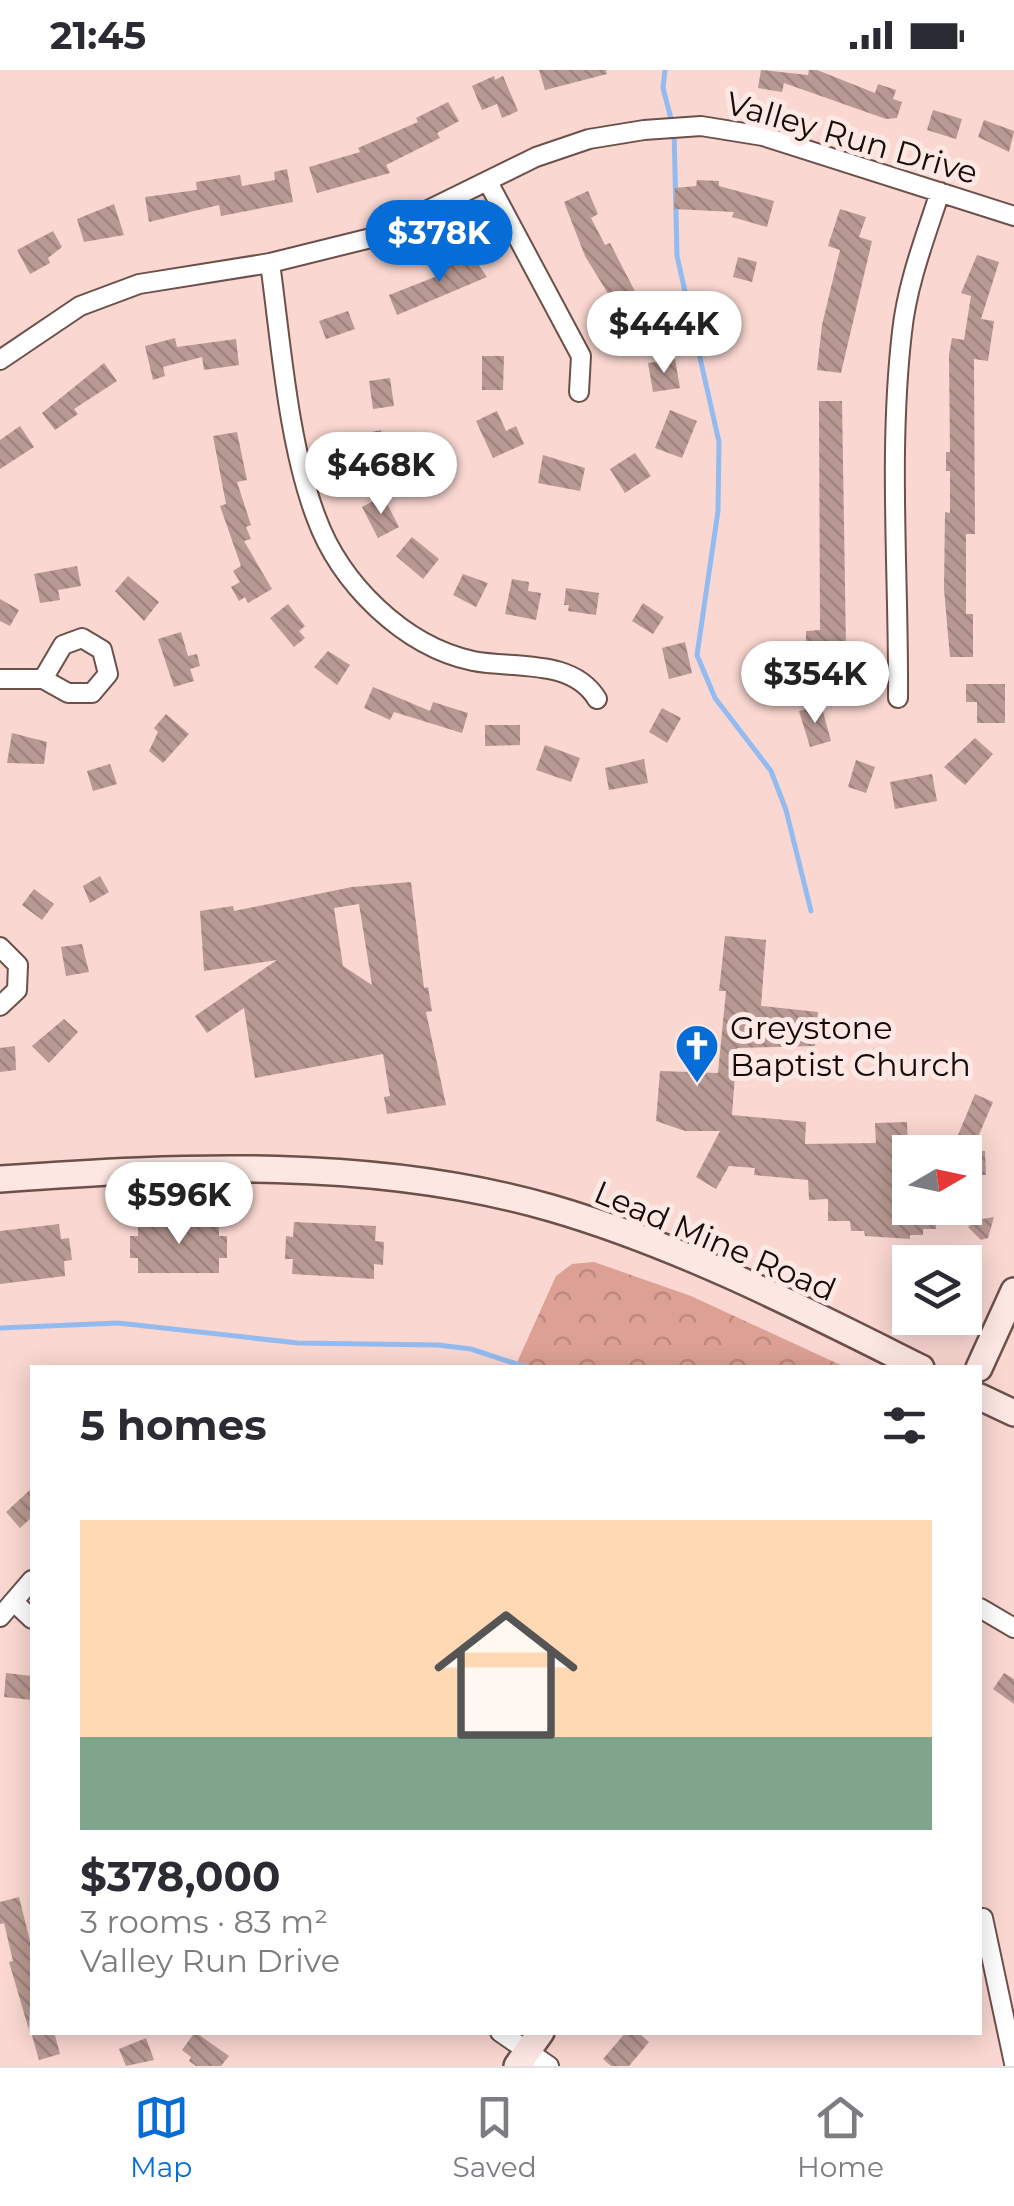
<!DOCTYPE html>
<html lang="en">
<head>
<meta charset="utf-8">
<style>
  body { margin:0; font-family:Montserrat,sans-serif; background:#f2f2f3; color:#2b2b33; height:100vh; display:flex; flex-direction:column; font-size:38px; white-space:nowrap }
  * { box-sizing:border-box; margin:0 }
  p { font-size:32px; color:#7c7c81 }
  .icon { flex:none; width:55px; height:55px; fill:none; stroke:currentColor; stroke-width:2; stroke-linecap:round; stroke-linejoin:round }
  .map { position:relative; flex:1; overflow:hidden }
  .panel { position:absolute; left:30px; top:1295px; width:952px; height:670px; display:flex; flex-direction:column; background:#fff; border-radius:0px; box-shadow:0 5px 25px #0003 }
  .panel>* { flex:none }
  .needle { width:65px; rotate:81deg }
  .tools { position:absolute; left:892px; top:1065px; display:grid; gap:20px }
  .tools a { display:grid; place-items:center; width:90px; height:90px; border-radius:0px; background:#fff; box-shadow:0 5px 25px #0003; font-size:50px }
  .price { position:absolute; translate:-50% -85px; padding:0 22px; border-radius:35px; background:#fff; color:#222; font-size:32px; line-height:65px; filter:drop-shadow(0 2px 5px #0008) }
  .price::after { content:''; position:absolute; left:50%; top:60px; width:30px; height:22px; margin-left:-15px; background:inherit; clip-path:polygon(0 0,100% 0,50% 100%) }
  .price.selected { background:#056dd5; color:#fff }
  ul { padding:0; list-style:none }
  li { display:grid; align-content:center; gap:20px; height:530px; padding:0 50px }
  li+li { border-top:2px solid #e1e1e2 }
  li span { display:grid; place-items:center; height:310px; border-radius:0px; color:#555 }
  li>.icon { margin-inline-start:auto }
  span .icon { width:180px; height:180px; fill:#fffc; stroke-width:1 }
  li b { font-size:42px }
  h2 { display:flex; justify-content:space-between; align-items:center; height:120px; padding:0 50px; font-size:42px }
  .status { display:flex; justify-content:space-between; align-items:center; height:70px; padding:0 50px; background:#fff; direction:ltr }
  .status svg { height:28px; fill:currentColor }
  .tabs { display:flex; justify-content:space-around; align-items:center; height:140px; border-top:2px solid #e1e1e2; background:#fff; font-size:28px; color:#7c7c81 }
  .tabs a { display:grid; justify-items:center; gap:5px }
  .tabs .selected { color:#056dd5 }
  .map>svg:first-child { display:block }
  .forest { fill:url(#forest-crowns) }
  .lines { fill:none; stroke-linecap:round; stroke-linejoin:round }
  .stream { stroke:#93bbf0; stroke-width:5 }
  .building { fill:url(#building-back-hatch); fill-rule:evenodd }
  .street-casing { stroke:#6c504a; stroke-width:22 }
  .secondary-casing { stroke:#6c504a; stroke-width:30 }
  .street { stroke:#fff; stroke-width:18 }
  .secondary { stroke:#fde7e3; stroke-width:25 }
  .labels { text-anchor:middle; stroke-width:10; stroke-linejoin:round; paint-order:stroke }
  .street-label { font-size:32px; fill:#160b09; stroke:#fde8e4 }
  .poi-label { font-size:32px; fill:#160b09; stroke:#fde8e4; text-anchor:start }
</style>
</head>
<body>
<div class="status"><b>21:45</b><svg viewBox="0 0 49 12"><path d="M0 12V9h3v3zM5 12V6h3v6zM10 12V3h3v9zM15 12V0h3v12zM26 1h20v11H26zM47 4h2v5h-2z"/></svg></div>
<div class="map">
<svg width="1014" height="1996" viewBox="0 0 1014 1996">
  <defs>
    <pattern id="forest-crowns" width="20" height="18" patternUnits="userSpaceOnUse" patternTransform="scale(2.5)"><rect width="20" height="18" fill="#dda095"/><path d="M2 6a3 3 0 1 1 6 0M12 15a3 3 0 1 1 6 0" fill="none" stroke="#bd887f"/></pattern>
    <pattern id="building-back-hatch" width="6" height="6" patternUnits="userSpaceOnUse" patternTransform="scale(2.5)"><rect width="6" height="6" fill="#b99993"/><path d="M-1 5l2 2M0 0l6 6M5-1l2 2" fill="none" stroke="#9e827d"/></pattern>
  </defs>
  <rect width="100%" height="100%" fill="#fad7d1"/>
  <path class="forest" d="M594,1192L691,1226L845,1297H515L556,1206L572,1194Z"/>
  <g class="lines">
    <path class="stream" d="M665,0L663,18L674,60L677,186L719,372L718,441L697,585L715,628L771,701L786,740L811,841
      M0,1258L118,1253L298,1273L438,1275L471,1279L529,1298"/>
  </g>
  <path class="building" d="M539,0H606L607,4L545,20Z
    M761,0L808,5L809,0H817L875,23L878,14L896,20L893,29L902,32L897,48L886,49L784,13L782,22L758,18Z
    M494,6L495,10L503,6L518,41L502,48L497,34L482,40L472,16Z
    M448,32L459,51L437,63L440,68L386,95L390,103L317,123L309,97L360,82L358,78L418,52L416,48Z
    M933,40L962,49L956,69L927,60Z
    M984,50L1014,61L1009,82L978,67Z
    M287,99L293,132L221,146L219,135L149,152L145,127L197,120L196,112L240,105L242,116L275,110L274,102Z
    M697,110L719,111V116L774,131L767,157L732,147L734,142L674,139L675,118L696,116Z
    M588,121L598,144L591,148L605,175L610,173L658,266L632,278L616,245L620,243L585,186L564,132Z
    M114,134L124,165L84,172L77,149Z
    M840,139L866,147L859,167L872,171L841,303L817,300L822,255L840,180L828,176Z
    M53,161L62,177L48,188L50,193L30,204L17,180Z
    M472,185L487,207L397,245L389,225L445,203L443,197Z
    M977,185L999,192L981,249L994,251L988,291L974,289L975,464H966V544H973V587H950L944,519L945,442L950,443V401H946V382H950L949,285L952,268L964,270L971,226L961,223Z
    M738,187L757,192L752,212L733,207Z
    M348,241L355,259L326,269L319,251Z
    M175,268L177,277L236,269L239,295L204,300L202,287L163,297L165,306L153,310L145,276Z
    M482,286H504L503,320H482Z
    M675,289L680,318L653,322L648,293Z
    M104,293L117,311L74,339L78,344L55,360L42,343Z
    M390,308L394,336L373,339L369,311Z
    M819,331H842L846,578L834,579L833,601L806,602V561L820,560Z
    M670,340L697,351L682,388L655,378Z
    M497,341L506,361L516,356L524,374L493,388L476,351Z
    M20,356L34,377L0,399V370Z
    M381,360L389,395L362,401L353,366Z
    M237,362L247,410L237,412L251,455L246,457L251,469L244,471L272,519L248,533L245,527L239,531L231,517L240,512L233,501L241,496L220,436L226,434L213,366Z
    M635,383L651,406L625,423L610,399Z
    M543,385L585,398L580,421L538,413Z
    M383,426L399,457L378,468L362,437Z
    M412,467L439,489L423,509L396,486Z
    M77,496L81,516L58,520L60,530L40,533L34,504Z
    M463,504L488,513L476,537L453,525Z
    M128,506L159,532L144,551L115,521Z
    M512,509L529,512L528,521L541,523L536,550L505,544Z
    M566,518L599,523L596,545L568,541L569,535H564Z
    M0,529L19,540L10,556L0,551Z
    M643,533L664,547L653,564L632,551Z
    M288,534L305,556L299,561L305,568L294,577L270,548Z
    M181,562L188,586L197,584L200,596L190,599L194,611L174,617L158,569Z
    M685,572L692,603L669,609L662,578Z
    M328,581L350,595L337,615L314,597Z
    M966,614H1005V653H977V632H966Z
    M373,617L430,641L433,632L468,643L462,663L394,642L390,650L364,638Z
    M821,635L831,671L810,677L799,641Z
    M662,638L681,648L667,673L649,662Z
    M166,644L189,664L163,693L149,681L158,662L154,658Z
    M485,655H520V675L485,676Z
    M12,663L47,672L44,694L7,693Z
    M975,668L993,684L965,715L944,697Z
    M545,675L580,688L571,712L536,700Z
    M644,689L648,713L609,720L605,698Z
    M856,690L875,697L866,723L848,717Z
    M110,694L117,714L93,721L87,701Z
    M932,704L937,731L895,739L890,712Z
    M100,806L109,822L90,833L83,816Z
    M411,812L424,918L428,917L432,941L426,942L446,1035L387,1044L384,1027L390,1026L383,984L255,1008L244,938L207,963L195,946L277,890L204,901L200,841L233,836L234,841L352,817ZM359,834L372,915L343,896L334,838Z
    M34,819L54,834L42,850L22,835Z
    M725,866L766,870L761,936L818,942L815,976L737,978L732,1045L806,1052L805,1074L876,1073L875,1053L907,1052L910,1138H936V1159H923V1165H910V1169L865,1166L864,1161H851L850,1151H828V1129L809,1130L808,1110L754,1105L755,1098L729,1096L716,1119L696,1107L720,1061H685L656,1051L660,1001L718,1003L726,921H719Z
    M82,874L89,902L66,906L61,877Z
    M64,949L78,962L49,993L32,976Z
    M15,976L16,1000L0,1002V978Z
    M975,1024L993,1032L972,1081H985L986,1105H965V1082H951Z
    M994,1147L988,1168L981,1170L968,1157L976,1150Z
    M219,1150V1166H227V1188H219V1203H138V1188H130V1166H138V1151Z
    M294,1152L376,1156L375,1171L384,1172L383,1195L374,1194V1209L292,1204L293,1189H285L286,1166L293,1167Z
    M59,1154L61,1169L69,1168L72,1190L64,1191L65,1206L0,1214V1161Z
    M32,1418V1447L20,1458L6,1442Z
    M6,1603L32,1606V1630L4,1627Z
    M1004,1603L1014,1609V1634L993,1619Z
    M19,1827L32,1879L29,1960L9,1892L13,1891L4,1853L0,1854V1832Z
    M31,1962H54L60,1984L39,1990Z
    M195,1962L229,1986L221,1996H196L189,1991L191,1987L182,1980Z
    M626,1962H638L649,1972L629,1996H611L603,1989Z
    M146,1968L154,1990L126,1996L119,1979Z"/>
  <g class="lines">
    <defs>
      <path id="street" d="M488,112L581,286L579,322
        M270,193C281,273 288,373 316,447C340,513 403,576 473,591C514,599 572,588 597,629
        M0,290L80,236L139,214L270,193L371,168L536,87L589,69L644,60L701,56L763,66L1014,146
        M0,609H43L68,623H92L108,604L102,580L82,568L63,575L43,609
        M898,628C899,507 888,383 902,262C907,214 925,168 940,122
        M0,877L18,895L17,920L0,936
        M14,1532L32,1549
        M980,1538L1014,1558
        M0,1547L32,1510
        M983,1848L1014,1993
        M500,1962L549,1996"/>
      <path id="secondary" d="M0,1109C182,1096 374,1087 551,1138C679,1175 803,1239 921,1298
        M979,1298L1014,1221
        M980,1327L1014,1343
        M517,1996L541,1962"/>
    </defs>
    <use href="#street" class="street-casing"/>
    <use href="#secondary" class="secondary-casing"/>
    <use href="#street" class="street"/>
    <use href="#secondary" class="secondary"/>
  </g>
  <defs>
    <symbol id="church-pin" viewBox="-11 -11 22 30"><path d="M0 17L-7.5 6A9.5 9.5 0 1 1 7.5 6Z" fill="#056dd5" stroke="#fde8e4"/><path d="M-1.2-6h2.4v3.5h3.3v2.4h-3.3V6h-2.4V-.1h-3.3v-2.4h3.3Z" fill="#fff"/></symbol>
  </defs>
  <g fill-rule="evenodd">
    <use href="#church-pin" x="672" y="951" width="50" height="68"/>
  </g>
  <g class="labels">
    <g class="street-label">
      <text transform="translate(852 68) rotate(16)" y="11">Valley Run Drive</text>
      <text transform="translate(715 1171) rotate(23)" y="11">Lead Mine Road</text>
    </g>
    <g class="poi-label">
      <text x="730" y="969">Greystone<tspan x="730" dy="37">Baptist Church</tspan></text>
    </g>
  </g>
</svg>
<div class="tools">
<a><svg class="needle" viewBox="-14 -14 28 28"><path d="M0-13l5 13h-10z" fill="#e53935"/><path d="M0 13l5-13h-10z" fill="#7c7c81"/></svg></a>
<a><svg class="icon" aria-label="layers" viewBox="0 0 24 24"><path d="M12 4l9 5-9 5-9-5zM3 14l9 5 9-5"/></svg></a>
</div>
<b class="price selected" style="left:439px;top:215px">$378K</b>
<b class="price" style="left:664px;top:306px">$444K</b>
<b class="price" style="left:381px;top:447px">$468K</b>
<b class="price" style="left:815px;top:656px">$354K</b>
<b class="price" style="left:179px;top:1177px">$596K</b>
<section class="panel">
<h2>5 homes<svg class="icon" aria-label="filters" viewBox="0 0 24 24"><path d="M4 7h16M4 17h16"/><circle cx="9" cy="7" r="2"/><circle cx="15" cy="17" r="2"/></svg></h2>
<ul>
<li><span style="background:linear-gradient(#ffd9b3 70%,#7fa58c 0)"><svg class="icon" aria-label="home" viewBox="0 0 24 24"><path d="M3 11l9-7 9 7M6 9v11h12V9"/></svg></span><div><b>$378,000</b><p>3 rooms · 83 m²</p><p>Valley Run Drive</p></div></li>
</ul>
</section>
</div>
<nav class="tabs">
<a class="selected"><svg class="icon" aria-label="map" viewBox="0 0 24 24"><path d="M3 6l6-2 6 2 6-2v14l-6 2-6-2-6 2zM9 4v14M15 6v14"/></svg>Map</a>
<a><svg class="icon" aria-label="saved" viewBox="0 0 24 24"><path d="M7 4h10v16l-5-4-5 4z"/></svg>Saved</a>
<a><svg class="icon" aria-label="home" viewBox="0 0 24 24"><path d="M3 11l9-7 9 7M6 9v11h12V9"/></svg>Home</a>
</nav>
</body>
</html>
